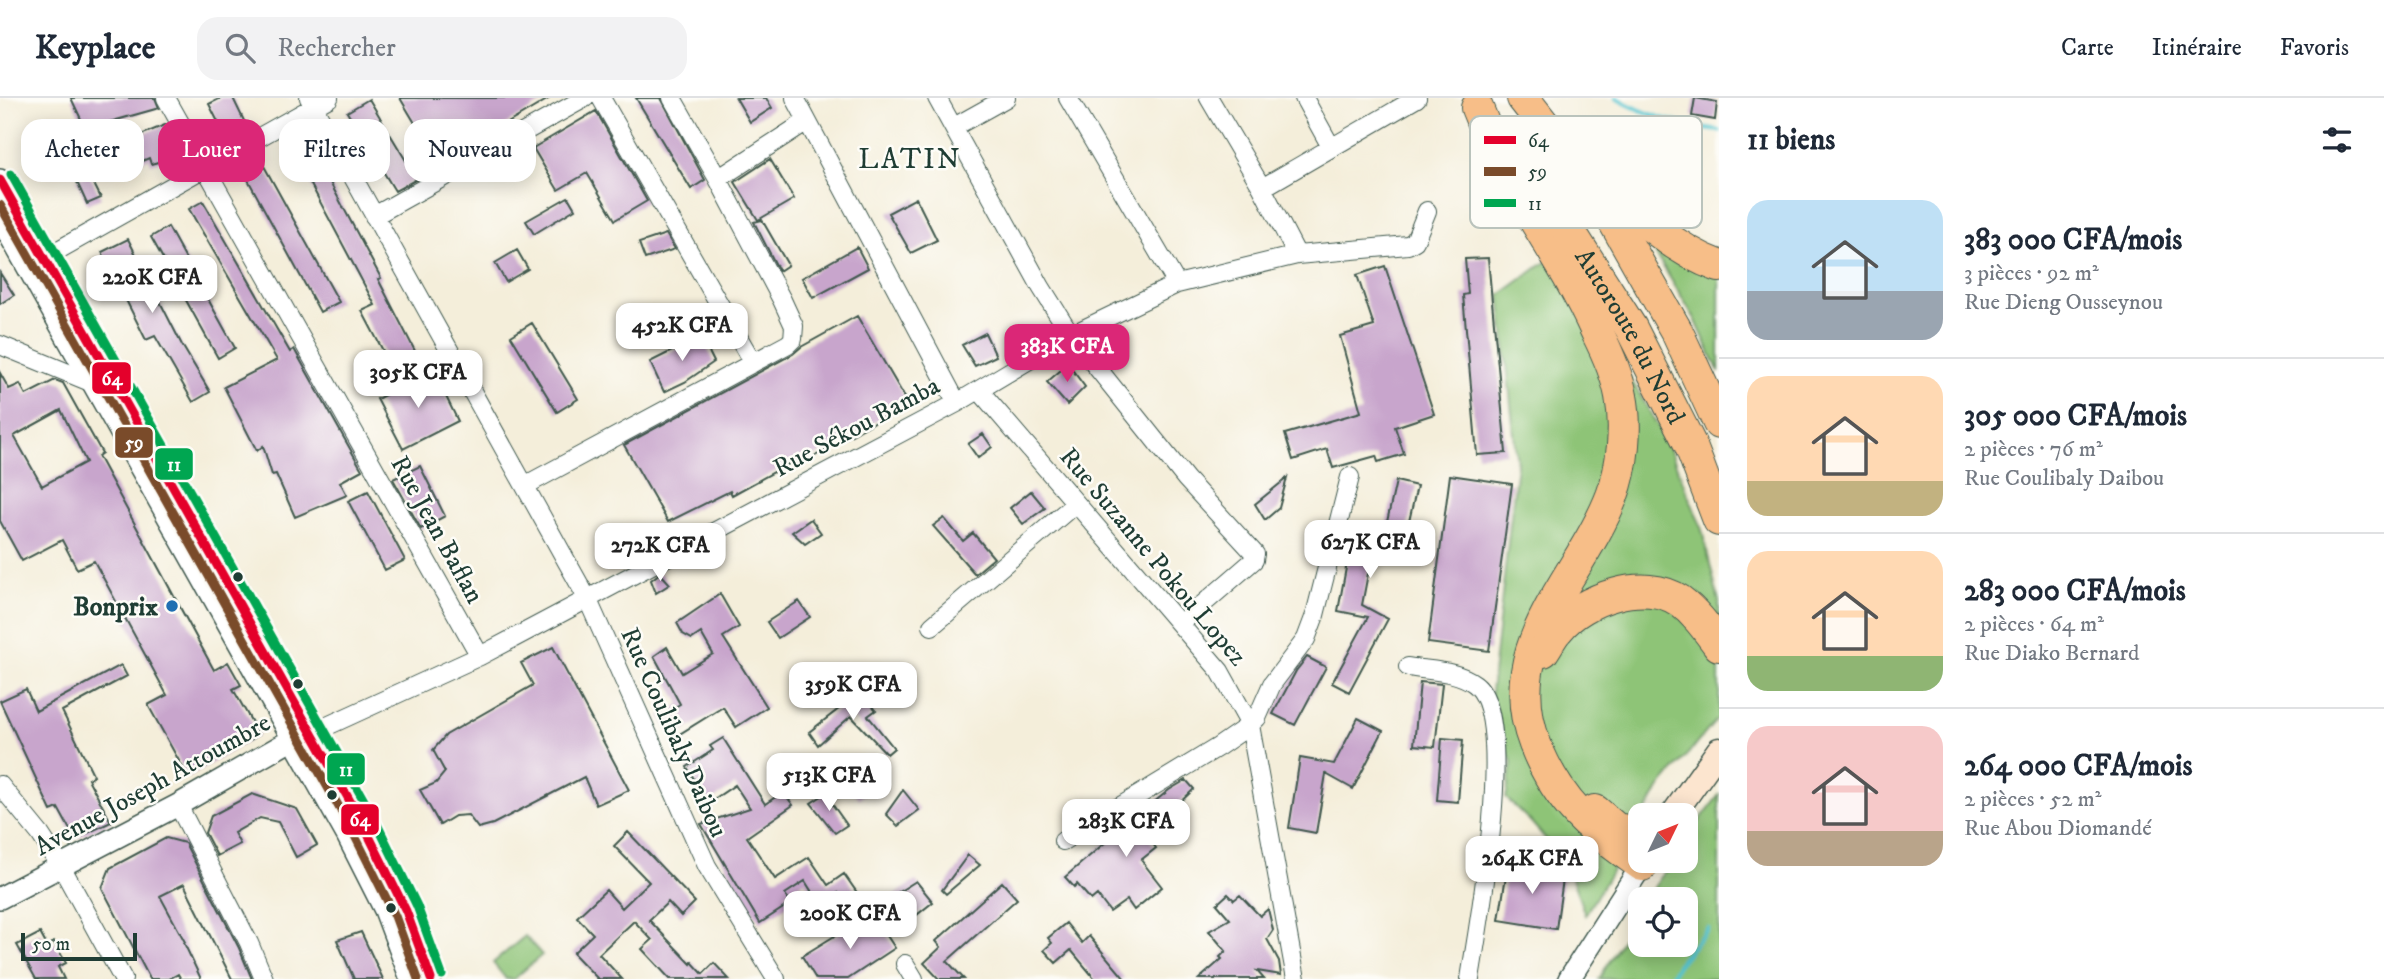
<!DOCTYPE html>
<html lang="fr">
<head>
<meta charset="utf-8">
<style>
  body { margin:0; font-family:"IM FELL DW Pica",serif; background:#f2f2f3; color:#1f2937; height:100vh; display:flex; flex-direction:column; font-size:26px; white-space:nowrap }
  * { box-sizing:border-box; margin:0 }
  p { font-size:23px; color:#747a83 }
  .icon { flex:none; width:38px; height:38px; fill:none; stroke:currentColor; stroke-width:2; stroke-linecap:round; stroke-linejoin:round }
  .map { position:relative; flex:1; overflow:hidden }
  .side { display:flex; flex-direction:column; background:#fff; width:665px }
  .side>* { flex:none }
  .top-card { position:absolute; left:21px; top:21px; width:665px; height:63px; display:flex; gap:14px }
  .needle { width:46px; rotate:47deg }
  .buttons { position:absolute; left:1628px; top:705px; display:grid; gap:14px }
  .buttons a { display:grid; place-items:center; width:70px; height:70px; border-radius:14px; background:#fff; box-shadow:0 4px 18px #0003; font-size:35px }
  .scale { position:absolute; left:21px; bottom:18px; width:116px; box-sizing:border-box; padding-left:7px; border:4px solid #1f3d34; border-top:0; font-size:19px; line-height:24px; white-space:nowrap; color:#1f3d34; -webkit-text-stroke:5px #fdfcf7; paint-order:stroke }
  .price { position:absolute; translate:-50% -60px; padding:0 16px; border-radius:14px; background:#fff; color:#222; font-size:23px; line-height:46px; filter:drop-shadow(0 2px 4px #0008) }
  .price::after { content:''; position:absolute; left:50%; top:42px; width:21px; height:16px; margin-left:-10px; background:inherit; clip-path:polygon(0 0,100% 0,50% 100%) }
  .price.active { background:#db2777; color:#fff }
  ul { padding:0; list-style:none }
  li { display:flex; align-items:center; gap:21px; height:175px; padding:0 28px }
  li+li { border-top:2px solid #e0e1e3 }
  li span { display:grid; place-items:center; flex:none; width:196px; height:140px; border-radius:21px; color:#555 }
  li>.icon { margin-inline-start:auto }
  span .icon { width:84px; height:84px; fill:#fffc; stroke-width:1 }
  li b { font-size:30px }
  h2 { display:flex; justify-content:space-between; align-items:center; height:84px; padding:0 28px; font-size:30px }
  .chip { padding:0 24px; border-radius:21px; background:#fff; box-shadow:0 4px 18px #0003; font-size:24px; line-height:63px }
  .chip.active { background:#db2777; color:#fff }
  header { display:flex; align-items:center; gap:42px; box-sizing:border-box; height:98px; padding:0 35px; background:#fff; border-bottom:2px solid #e0e1e3 }
  header strong { font-size:33px }
  nav { display:flex; gap:38px; margin-inline-start:auto; font-size:24px }
  .search { width:490px; height:63px; background:#f2f2f3; display:flex; align-items:center; gap:18px; box-sizing:border-box; padding:0 24px; border-radius:21px; color:#747a83; font-size:26px }
  main { display:flex; flex:1; min-height:0 }
  .map>svg:first-child { display:block }
  .green { fill:#8ec477; stroke:#568056; stroke-width:2 }
  .lines { fill:none; stroke-linecap:round; stroke-linejoin:round }
  .stream { stroke:#59c6d0; stroke-width:4.5 }
  .building { fill:#c8a5cc; fill-rule:evenodd }
  .minor-casing { stroke:#3f584d; stroke-width:20 }
  .tertiary-casing { stroke:#3f584d; stroke-width:24 }
  .secondary-casing { stroke:#3f584d; stroke-width:27 }
  .motorway-casing { stroke:#3f584d; stroke-width:34 }
  .minor { stroke:#fff; stroke-width:18 }
  .tertiary { stroke:#fff; stroke-width:21 }
  .secondary { stroke:#fce5cf; stroke-width:24 }
  .motorway { stroke:#f7be88; stroke-width:32 }
  .bus-1-casing { stroke:#fdfcf7; stroke-width:14 }
  .bus-2-casing { stroke:#fdfcf7; stroke-width:14 }
  .bus-3-casing { stroke:#fdfcf7; stroke-width:14 }
  .bus-1 { stroke:#e4002b; stroke-width:9 }
  .bus-2 { stroke:#7a4b2a; stroke-width:9 }
  .bus-3 { stroke:#00a651; stroke-width:9 }
  .bus-dot { fill:#1f3d34; stroke:#fdfcf7; stroke-width:2.5 }
  .poi-dot { fill:#1f6fb2; stroke:#fdfcf7; stroke-width:2.5 }
  .labels { text-anchor:middle; stroke-width:5; stroke-linejoin:round; paint-order:stroke }
  .street-label { font-size:26px; fill:#1f3d34; stroke:#fdfcf7 }
  .poi-label { font-size:26px; font-weight:bold; fill:#1f3d34; stroke:#fdfcf7; text-anchor:end }
  .neighbourhood-label { font-size:28px; letter-spacing:2px; fill:#1f3d34; stroke:#fdfcf7 }
  .key { fill:#fdfcf7; stroke:#bac3bc; stroke-width:2 }
  .key-label { font-size:19px; fill:#1f3d34 }
  .line-badge { stroke:#fdfcf7; stroke-width:2.5 }
  .badge-label { font-size:19px; text-anchor:middle; font-weight:bold; fill:#fff }
</style>
</head>
<body>
<header>
<strong>Keyplace</strong>
<div class="search"><svg class="icon" aria-label="search" viewBox="0 0 24 24"><circle cx="10" cy="10" r="6"/><path d="M15 15l6 6"/></svg>Rechercher</div>
<nav><a>Carte</a><a>Itinéraire</a><a>Favoris</a></nav>
</header>
<main>
<div class="map">
<svg width="1719" height="881" viewBox="0 0 1719 881">
  <rect width="100%" height="100%" fill="#fdfcf7"/>
  <filter id="ink" filterUnits="userSpaceOnUse"><feTurbulence type="fractalNoise" baseFrequency=".0143" numOctaves="2"/><feDisplacementMap in="SourceGraphic" scale="14" xChannelSelector="R" yChannelSelector="G"/><feConvolveMatrix kernelMatrix="1 2 1 2 8 2 1 2 1" color-interpolation-filters="sRGB"/></filter>
  <filter id="wash" filterUnits="userSpaceOnUse"><feTurbulence type="fractalNoise" baseFrequency=".00686" numOctaves="4" result="noise"/><feDisplacementMap in="SourceGraphic" scale="28" xChannelSelector="R" yChannelSelector="G"/><feGaussianBlur stdDeviation="1.57" result="paint"/><feColorMatrix in="noise" values="0 0 0 0 0 0 0 0 0 0 0 0 0 0 0 0 0 1.4 0 .05"/><feComposite in="paint" operator="in"/></filter>
  <g filter="url(#wash)">
    <rect width="100%" height="100%" fill="#f4eeda"/>
    <path class="green" d="M1644,137L1719,175V274L1695,221Z
      M1547,163L1628,276L1666,342L1701,428L1719,504V619L1661,688L1644,717L1640,718V726L1585,817L1566,764L1531,724L1506,700L1512,664L1489,611L1517,366L1500,197Z
      M1719,697V881H1599L1640,812V847H1685V802L1646,801L1672,763H1685V742Z
      M525,838L542,857L514,881H506L493,865Z"/>
    <g class="lines">
      <path class="stream" d="M1616,0C1649,19 1682,28 1719,33
        M1669,881L1677,867L1708,830"/>
    </g>
    <g id="blocks">
      <path class="building" d="M71,0H155L159,10L99,27L110,50L167,26L179,58L151,66L149,60L107,78L93,45L76,53L65,29L81,21Z
        M221,0H233L247,29L226,40L209,6Z
        M400,0H550L501,29L503,32L440,67Z
        M636,0H661L705,82L691,91Z
        M736,0H766L772,10L750,24Z
        M1695,0L1717,4L1715,22L1692,18Z
        M369,1L417,81L395,93L347,14Z
        M596,13L647,103L615,122L587,75L558,92L533,50Z
        M309,45L381,180L378,181L415,253L390,266L362,213L375,207L293,53Z
        M770,61L794,101L758,122L735,84Z
        M264,68L339,204L320,214L246,78Z
        M89,76L101,100L87,106L76,82Z
        M568,99L575,111L534,136L526,123Z
        M916,100L937,142L911,155L888,115Z
        M203,103L290,254L294,251L362,372L340,384L347,397L295,419L276,376L272,377L263,348L257,353L224,289L277,262L189,111Z
        M762,122L788,167L779,173L754,124Z
        M168,129L235,250L218,260L151,139Z
        M666,136L675,151L645,161L639,145Z
        M128,141L182,247L210,294L193,304L155,238L146,242L102,154Z
        M857,149L868,170L813,200L802,180Z
        M517,152L528,171L506,184L495,165Z
        M1488,160L1506,355L1477,357L1463,197L1468,196L1465,161Z
        M1385,168L1434,316L1395,329L1404,356L1378,364L1376,358L1333,370L1327,351L1293,362L1285,336L1361,314L1340,238L1374,228L1357,177Z
        M0,175L14,197L0,206Z
        M857,218L908,305L808,362L805,357L732,397L730,393L668,424L624,347L793,256L801,249Z
        M532,225L578,301L557,314L511,238Z
        M985,235L996,258L975,268L962,247Z
        M700,236L714,264L685,284L664,294L650,264L686,246L684,242Z
        M1068,266L1085,289L1067,307L1047,284Z
        M433,272L458,323L403,351L377,301Z
        M0,275L9,291L20,286L26,297L55,282L63,285L102,355L98,358L214,572L228,564L241,587L233,591L259,637L188,679L148,607L167,597L94,463L77,471L62,442L22,463L0,423ZM61,312L86,364L42,388L14,338Z
        M983,336L992,349L978,360L968,346Z
        M420,368L445,418L421,431L393,381Z
        M1450,377L1512,386L1489,553L1428,545Z
        M1287,380L1279,410L1265,422L1255,406Z
        M1396,383L1417,388L1403,450L1374,444L1362,507L1388,521L1349,594L1332,585L1368,519L1338,513L1354,427L1385,433Z
        M368,393L405,462L385,472L348,403Z
        M1031,393L1045,410L1023,426L1010,410Z
        M944,420L963,443L973,435L994,460L975,476L933,428Z
        M811,421L821,435L805,446L792,434Z
        M660,475L670,486L656,495L651,482Z
        M720,496L739,529L723,539L767,609L736,629L723,609L673,640L660,618L680,606L654,558L667,549L682,575L713,556L701,535L692,541L683,536L677,525Z
        M799,503L810,519L778,540L767,524Z
        M553,549L629,692L596,707L584,679L493,726L478,730L468,717L455,718L440,727L420,692L436,685L445,674L433,652L446,637L533,587L521,565Z
        M1307,559L1326,569L1295,627L1273,616L1296,573Z
        M121,567L127,578L62,613L94,678L88,681L111,724L75,741L58,710L51,713L0,603L26,591L36,613Z
        M1420,584L1442,586L1435,649L1414,647Z
        M861,594L876,612L868,618L894,650L887,656L851,618L818,647L809,634Z
        M1358,620L1383,633L1353,691L1326,676L1316,735L1289,730L1300,660L1334,666Z
        M723,640L765,706L783,694L793,707L747,739L775,781L809,759L828,787L844,776L858,796L842,807L838,795L820,807L805,783L785,796L791,805L760,825L701,726L750,710L735,687L708,705L687,669L713,652L710,648Z
        M1442,640L1463,642L1458,704L1437,702Z
        M859,673L872,692L859,700L848,689L849,678Z
        M1186,682L1194,691L1174,710L1171,707L1144,734L1156,750L1141,762L1162,789L1134,812L1127,802L1110,814L1097,797L1091,802L1077,786L1074,789L1065,779L1121,731L1169,692Z
        M903,692L919,712L898,728L886,716Z
        M252,696L297,711L317,747L296,759L278,724L260,720L234,735L240,746L217,758L205,735L211,718Z
        M825,696L847,727L835,735L811,705Z
        M628,734L695,804L681,818L668,804L649,822L691,866L692,864L703,876L714,865L729,881H670L642,851L652,842L634,823L599,856L622,881H598L573,855L593,836L577,819L606,792L622,810L649,784L614,748Z
        M166,740L185,745L239,850L252,881H232L184,786L160,798L185,844L184,845L201,881H181L178,876L169,881H150L102,790L110,770Z
        M968,757L980,767L946,796L942,792Z
        M1508,765L1564,774L1556,831L1499,822Z
        M916,783L933,804L913,820L894,797Z
        M1002,784L1017,801L947,863L964,881H939L924,865L941,849L936,843Z
        M1228,796L1234,802L1240,797L1260,818L1268,811L1273,832L1267,841L1279,863L1281,877L1257,873L1264,881H1199L1222,861L1220,859L1226,853L1209,833L1230,821L1217,806Z
        M872,815L895,850L848,881H816L802,858Z
        M1066,825L1082,845L1089,838L1125,881H1095L1071,852L1056,865L1044,852L1052,845L1048,840Z
        M361,834L383,881H354L337,842Z
        M40,835L47,848L54,844L66,865L58,869L64,881H36L17,847Z"/>
    </g>
  </g>
  <g filter="url(#ink)">
    <use href="#blocks" fill-opacity="0" stroke="#3f584d" stroke-width="2"/>
    <g class="lines">
      <defs>
        <path id="minor" d="M166,0L480,558
          M309,0L587,500L707,768L776,881
          M601,0L753,265
          M795,0L957,305
          M937,0L1041,189L1071,237L1186,381L1255,456L1254,462L1180,526
          M1068,0L1177,186
          M1209,0L1262,90L1297,157
          M1304,0L1331,49
          M954,29L1006,0
          M718,81L807,23
          M1262,90L1417,0
          M374,118L585,0
          M44,160L329,0
          M0,247L95,286
          M979,292L1220,573L1250,627L1296,881
          M526,387L788,246L793,241L794,228L782,202L718,81L672,0
          M932,528L1076,405
          M1408,569C1429,573 1457,572 1475,586C1518,618 1478,828 1470,881
          M312,635L480,558L957,305L1071,237L1177,186L1297,157L1408,147L1415,143L1427,113
          M0,687L40,736L61,768L123,881
          M178,707L249,845L264,881
          M1063,743L1218,649L1250,627L1257,620L1272,586L1306,541L1315,517L1350,379
          M905,866L914,881"/>
        <path id="tertiary" d="M0,82L364,728L406,813L431,881
          M0,120L347,737L385,812L411,881
          M0,800L178,707L293,641L307,637
          M1569,881L1642,767"/>
        <path id="secondary" d="M1672,718L1719,652"/>
        <g id="motorway">
          <path d="M1523,0L1601,100L1677,234L1719,325"/>
          <path d="M1477,10C1485,29 1492,50 1503,68C1534,123 1571,176 1597,234C1607,254 1617,276 1621,298C1627,329 1623,369 1612,398C1579,483 1497,547 1535,646C1559,707 1591,731 1642,767"/>
          <path id="s1" d="M1522,67L1554,109L1631,230L1690,346L1719,422"/>
          <path d="M1603,82C1637,117 1672,151 1719,168"/>
          <path d="M1543,553C1548,546 1552,537 1558,531C1583,500 1645,479 1680,503C1696,515 1707,531 1719,547"/>
          <path d="M1595,713L1616,731L1640,735"/>
        </g>
      </defs>
      <use href="#minor" class="minor-casing"/>
      <use href="#tertiary" class="tertiary-casing"/>
      <use href="#secondary" class="secondary-casing"/>
      <use href="#motorway" class="motorway-casing"/>
      <use href="#minor" class="minor"/>
      <use href="#tertiary" class="tertiary"/>
      <use href="#secondary" class="secondary"/>
      <use href="#motorway" class="motorway"/>
      <defs>
        <path id="bus-1" d="M0,82L364,728L406,813L431,881"/>
        <path id="bus-2" d="M0,107L353,734L395,818L418,881"/>
        <path id="bus-3" d="M11,76L375,722L417,808L442,877"/>
      </defs>
      <use href="#bus-1" class="bus-1-casing"/>
      <use href="#bus-2" class="bus-2-casing"/>
      <use href="#bus-3" class="bus-3-casing"/>
      <use href="#bus-1" class="bus-1"/>
      <use href="#bus-2" class="bus-2"/>
      <use href="#bus-3" class="bus-3"/>
    </g>
  </g>
  <g class="bus-dot">
    <circle cx="238" cy="479" r="6"/>
    <circle cx="298" cy="586" r="6"/>
    <circle cx="332" cy="697" r="6"/>
    <circle cx="391" cy="810" r="6"/>
  </g>
  <circle class="poi-dot" cx="172" cy="508" r="7"/>
  <g class="labels">
    <g class="street-label">
      <text dy="9" stroke="none"><textPath href="#s1" startOffset="203">Autoroute du Nord</textPath></text>
      <text transform="translate(856 328) rotate(-28)" y="9">Rue Sékou Bamba</text>
      <text transform="translate(438 431) rotate(61)" y="9">Rue Jean Baflan</text>
      <text transform="translate(1154 458) rotate(50)" y="9">Rue Suzanne Pokou Lopez</text>
      <text transform="translate(675 634) rotate(66)" y="9">Rue Coulibaly Daibou</text>
      <text transform="translate(152 686) rotate(-29)" y="9">Avenue Joseph Attoumbre</text>
    </g>
    <g class="poi-label">
      <text x="158" y="517">Bonprix</text>
    </g>
    <g class="neighbourhood-label">
      <text x="910" y="70">LATIN</text>
    </g>
  </g>
  <rect x="1470" y="18" width="232" height="112" rx="10" class="key"/>
  <rect x="1484" y="38" width="32" height="8" fill="#e4002b"/>
  <rect x="1484" y="69" width="32" height="9" fill="#7a4b2a"/>
  <rect x="1484" y="101" width="32" height="8" fill="#00a651"/>
  <g class="key-label">
    <text x="1528" y="49">64</text>
    <text x="1528" y="80">59</text>
    <text x="1528" y="112">11</text>
  </g>
  <g class="line-badge">
    <rect x="91" y="263" width="41" height="34" rx="7" fill="#e4002b"/>
    <rect x="114" y="328" width="40" height="33" rx="7" fill="#7a4b2a"/>
    <rect x="154" y="349" width="40" height="34" rx="7" fill="#00a651"/>
    <rect x="326" y="654" width="40" height="34" rx="7" fill="#00a651"/>
    <rect x="340" y="705" width="40" height="33" rx="7" fill="#e4002b"/>
  </g>
  <g class="badge-label">
    <text x="112" y="287">64</text>
    <text x="134" y="351">59</text>
    <text x="174" y="373">11</text>
    <text x="346" y="678">11</text>
    <text x="360" y="728">64</text>
  </g>
</svg>
<div class="buttons">
<a><svg class="needle" viewBox="-14 -14 28 28"><path d="M0-13l5 13h-10z" fill="#e53935"/><path d="M0 13l5-13h-10z" fill="#747a83"/></svg></a>
<a><svg class="icon" aria-label="locate" viewBox="0 0 24 24"><circle cx="12" cy="12" r="6"/><path d="M12 2v4M12 18v4M2 12h4M18 12h4"/></svg></a>
</div>
<div class="scale">50 m</div>
<b class="price" style="left:152px;top:217px">220K CFA</b>
<b class="price" style="left:682px;top:265px">452K CFA</b>
<b class="price active" style="left:1067px;top:286px">383K CFA</b>
<b class="price" style="left:418px;top:312px">305K CFA</b>
<b class="price" style="left:1370px;top:482px">627K CFA</b>
<b class="price" style="left:660px;top:485px">272K CFA</b>
<b class="price" style="left:853px;top:624px">359K CFA</b>
<b class="price" style="left:829px;top:715px">513K CFA</b>
<b class="price" style="left:1126px;top:761px">283K CFA</b>
<b class="price" style="left:1532px;top:798px">264K CFA</b>
<b class="price" style="left:850px;top:853px">200K CFA</b>
<div class="top-card">
<a class="chip">Acheter</a>
<a class="chip active">Louer</a>
<a class="chip">Filtres</a>
<a class="chip">Nouveau</a>
</div>
</div>
<section class="side">
<h2>11 biens<svg class="icon" aria-label="filters" viewBox="0 0 24 24"><path d="M4 7h16M4 17h16"/><circle cx="9" cy="7" r="2"/><circle cx="15" cy="17" r="2"/></svg></h2>
<ul>
<li><span style="background:linear-gradient(#bfe0f5 65%,#9aa5b1 0)"><svg class="icon" aria-label="home" viewBox="0 0 24 24"><path d="M3 11l9-7 9 7M6 9v11h12V9"/></svg></span><div><b>383 000 CFA/mois</b><p>3 pièces · 92 m²</p><p>Rue Dieng Ousseynou</p></div></li>
<li><span style="background:linear-gradient(#ffd9b3 75%,#c2b280 0)"><svg class="icon" aria-label="home" viewBox="0 0 24 24"><path d="M3 11l9-7 9 7M6 9v11h12V9"/></svg></span><div><b>305 000 CFA/mois</b><p>2 pièces · 76 m²</p><p>Rue Coulibaly Daibou</p></div></li>
<li><span style="background:linear-gradient(#ffd9b3 75%,#8fb573 0)"><svg class="icon" aria-label="home" viewBox="0 0 24 24"><path d="M3 11l9-7 9 7M6 9v11h12V9"/></svg></span><div><b>283 000 CFA/mois</b><p>2 pièces · 64 m²</p><p>Rue Diako Bernard</p></div></li>
<li><span style="background:linear-gradient(#f6c9c9 75%,#b9a48a 0)"><svg class="icon" aria-label="home" viewBox="0 0 24 24"><path d="M3 11l9-7 9 7M6 9v11h12V9"/></svg></span><div><b>264 000 CFA/mois</b><p>2 pièces · 52 m²</p><p>Rue Abou Diomandé</p></div></li>
</ul>
</section>
</main>
</body>
</html>
